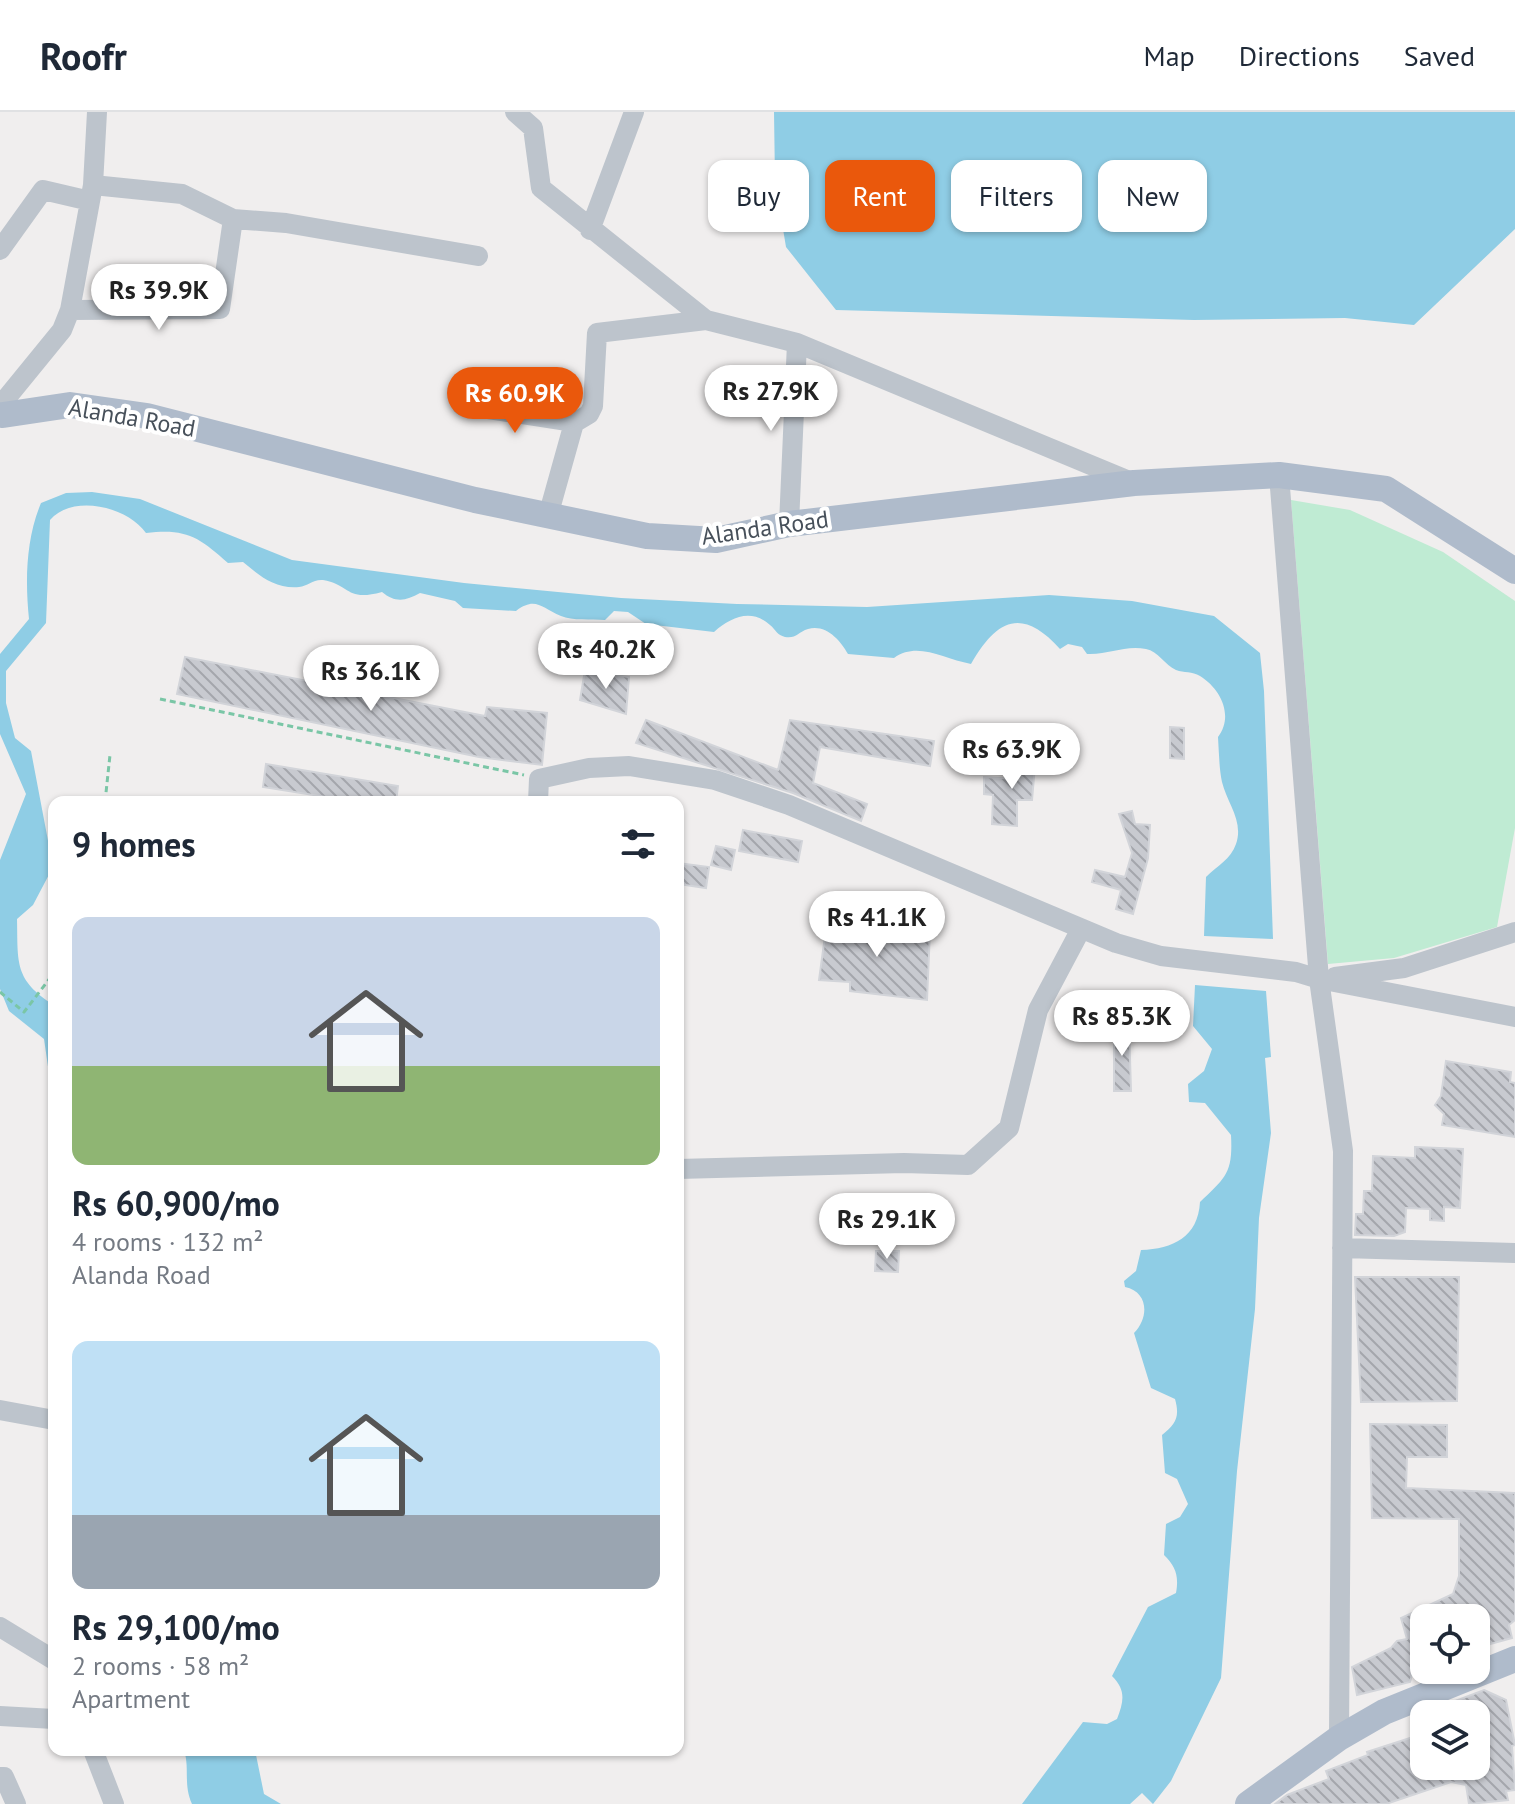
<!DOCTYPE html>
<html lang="en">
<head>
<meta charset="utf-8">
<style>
  body { margin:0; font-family:"PT Sans",sans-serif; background:#f6f6f7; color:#1f2937; height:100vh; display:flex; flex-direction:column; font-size:30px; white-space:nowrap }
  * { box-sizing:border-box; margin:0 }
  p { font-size:26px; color:#747a83 }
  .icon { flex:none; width:44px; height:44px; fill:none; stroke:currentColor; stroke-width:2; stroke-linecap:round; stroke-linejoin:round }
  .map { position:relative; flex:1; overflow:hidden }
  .drawer { position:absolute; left:48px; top:684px; width:636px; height:960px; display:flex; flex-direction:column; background:#fff; border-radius:16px; box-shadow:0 2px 6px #0004 }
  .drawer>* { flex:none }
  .guide { position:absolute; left:708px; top:48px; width:686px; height:72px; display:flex; gap:16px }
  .tools { position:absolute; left:1410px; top:1492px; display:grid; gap:16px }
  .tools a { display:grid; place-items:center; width:80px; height:80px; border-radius:16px; background:#fff; box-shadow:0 2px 6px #0004; font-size:40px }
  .price { position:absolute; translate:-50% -68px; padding:0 18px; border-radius:28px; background:#fff; color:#222; font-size:26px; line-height:52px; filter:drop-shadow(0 2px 4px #0008) }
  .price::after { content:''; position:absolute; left:50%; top:48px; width:24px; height:18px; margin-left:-12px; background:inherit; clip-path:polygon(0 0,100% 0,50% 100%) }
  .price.selected { background:#ea580c; color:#fff }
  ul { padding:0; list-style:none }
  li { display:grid; align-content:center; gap:16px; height:424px; padding:0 24px }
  li span { display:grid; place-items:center; height:248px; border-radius:16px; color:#555 }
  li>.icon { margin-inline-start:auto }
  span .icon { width:144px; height:144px; fill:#fffc; stroke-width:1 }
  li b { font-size:34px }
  h2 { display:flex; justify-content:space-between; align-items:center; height:96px; padding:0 24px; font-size:34px }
  .pill { padding:0 28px; border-radius:16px; background:#fff; box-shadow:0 2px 6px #0004; font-size:28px; line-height:72px }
  .pill.selected { background:#ea580c; color:#fff }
  header { display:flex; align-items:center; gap:48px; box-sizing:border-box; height:112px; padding:0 40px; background:#fff; border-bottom:2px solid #e0e1e3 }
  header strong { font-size:38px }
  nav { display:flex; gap:44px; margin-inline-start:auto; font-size:28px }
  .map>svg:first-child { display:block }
  .green { fill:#bfebd3 }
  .water { fill:#8fcde5 }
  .building { fill:url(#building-back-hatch); stroke:#d2d4d9; stroke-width:2 }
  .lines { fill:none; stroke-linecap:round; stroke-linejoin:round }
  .path { stroke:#7ac6a6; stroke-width:3; stroke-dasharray:6 4; stroke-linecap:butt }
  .minor { stroke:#bdc4cc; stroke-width:20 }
  .major { stroke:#afbbcb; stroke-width:26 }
  .labels { text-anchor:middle; stroke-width:8; stroke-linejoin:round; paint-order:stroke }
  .street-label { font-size:24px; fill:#47505a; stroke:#fff }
</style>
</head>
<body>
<header>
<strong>Roofr</strong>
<nav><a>Map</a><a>Directions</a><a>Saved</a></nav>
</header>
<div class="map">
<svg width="1515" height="1692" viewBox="0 0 1515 1692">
  <defs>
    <pattern id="building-back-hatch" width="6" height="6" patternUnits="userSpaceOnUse" patternTransform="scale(2)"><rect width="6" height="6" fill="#c8cad0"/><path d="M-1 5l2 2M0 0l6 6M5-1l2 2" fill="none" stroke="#a4a6ac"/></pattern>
  </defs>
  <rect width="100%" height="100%" fill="#f0eeee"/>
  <path class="green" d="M1291,388L1350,398L1443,440L1515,489V716L1497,815L1394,846L1328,852Z"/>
  <path class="water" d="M774,0H1515V117L1414,213L1345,206L1194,208L836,198L786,135L775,69Z
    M92,380L140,387L292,448L464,471L621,486L737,492L867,495L1049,483L1132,489L1214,504L1260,541L1264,579L1273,827L1204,824L1206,765C1217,754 1231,747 1236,732C1244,709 1227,691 1222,670C1219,656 1219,640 1218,625C1234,604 1221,577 1200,564C1192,559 1184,561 1176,558C1165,553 1158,539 1146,537C1124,533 1109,543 1087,542L1082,535L1068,532L1060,537C1022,495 997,507 971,552C943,547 918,529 894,546L848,542C840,528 826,512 808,517C798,520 796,527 785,525C777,523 776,518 770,513C751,496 731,505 714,520L646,512L628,500L614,499L605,508C592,507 572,509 561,504C541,496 536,484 516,499L463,496L455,489L420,481C406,489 395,491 382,480C346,490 351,473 323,468C313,467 308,474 299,475C275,477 260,464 243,450L228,451C199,425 186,416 146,421C127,394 72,382 50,408L46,511L6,559V591L15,626L31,639L53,755L33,793L17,807C18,851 14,868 54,893V996L44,927L9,899L0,877V748L26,682L0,622V542L29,507C25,468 26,427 41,391L66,381Z
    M1195,873L1266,879L1271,945L1265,946L1271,1021L1259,1106L1255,1197L1237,1359L1221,1566L1171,1669L1153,1692L1142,1681L1130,1692H1022L1083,1610L1107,1612L1117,1607C1124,1589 1126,1578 1112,1564L1148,1495L1176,1481C1179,1464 1176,1455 1164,1443L1166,1412L1180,1405L1188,1392L1177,1367L1165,1361L1162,1323C1176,1312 1180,1305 1175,1287L1151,1276L1134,1221C1149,1206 1149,1180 1125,1175L1124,1169L1136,1159L1141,1138C1173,1137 1198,1125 1200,1090C1226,1065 1233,1061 1231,1023L1205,991L1189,990L1188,972L1204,959L1212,937L1193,914Z
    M184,1638H255L264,1682L281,1692H192C183,1672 190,1657 184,1638Z"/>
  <path class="building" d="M185,545L485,604L487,595L547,601L542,653L479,645L177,582Z
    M585,558L629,565L626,602L580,588Z
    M646,608L778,658L790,608L934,629L930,654L820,635L813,671L867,692L861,709L793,681L636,631Z
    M1170,615L1184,616V647L1170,646Z
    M1018,640L1036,642L1032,688H1017V714L992,712L993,683L984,682V665L1016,667Z
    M266,652L398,674L396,690H357L263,675Z
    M1132,699L1135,712L1150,713L1148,746L1133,802L1116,797L1121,778L1092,770L1095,758L1125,765L1132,741L1119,702Z
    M743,718L802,729L798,750L739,739Z
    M716,734L735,738L731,758L711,753Z
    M678,751L709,755L706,776L678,772Z
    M827,809L930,819L927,888L850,879V870L819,868Z
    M1114,912H1129L1131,979H1114Z
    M1446,949L1511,960L1510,970L1515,971V1025L1442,1013L1444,1002L1435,993L1441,984Z
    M1415,1035L1463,1037L1460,1096L1444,1095V1109L1430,1108V1097L1406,1096L1405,1120L1394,1124L1355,1123L1356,1102H1363L1364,1079H1372L1373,1044L1415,1046Z
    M877,1091L904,1093L903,1105L876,1104Z
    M876,1139H899L898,1160L875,1159Z
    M1355,1165H1459L1457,1289L1361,1290Z
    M1370,1312L1447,1313V1345H1407L1406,1376L1515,1381V1508L1509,1513L1512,1526L1476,1536V1506H1424V1558L1412,1563L1410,1570L1357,1583L1352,1555L1391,1536L1397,1529L1407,1527L1401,1506L1453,1482L1459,1464V1407L1372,1406Z
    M1484,1578L1506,1588L1515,1633L1512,1634L1515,1678L1506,1679L1508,1688L1469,1692L1466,1673L1451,1670L1386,1692H1275L1287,1683L1329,1667L1326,1659L1368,1643L1367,1640L1422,1622L1424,1654H1433L1434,1660L1445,1654H1476V1602H1429V1599Z"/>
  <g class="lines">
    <path class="path" d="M160,587L524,663
      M105,690L110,643
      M0,880L24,900L54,861"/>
    <path class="minor" d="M515,0L533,16L541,76L706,208L797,231L1134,371
      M93,73L182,82L233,107L286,111L478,144
      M590,118L634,0
      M0,138L43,78L90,89
      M70,198L220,197L233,107
      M462,293L574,310
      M0,294L62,218L70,198L93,73L97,0
      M1279,363L1319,867L1343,1039L1339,1626
      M548,404L574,311L589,302L593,294L597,221L706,208
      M789,412L797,231
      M538,690L539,667L589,656L629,654L715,668L789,693L1116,831L1161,844L1296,860L1319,867L1515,905
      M1335,865L1404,856L1515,820
      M678,1057L904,1051L968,1053L1009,1016L1038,898L1081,817
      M1342,1136L1515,1141
      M0,1298L54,1308
      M0,1515L54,1548
      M0,1604L54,1607
      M93,1638L114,1692
      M0,1665H4L16,1692"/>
    <path class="major" d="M3,303L70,293L147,304L475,388L647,424L716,428L789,412L1134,371L1279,363L1386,377L1515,459
      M1248,1692L1339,1626L1384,1600L1515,1547"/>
  </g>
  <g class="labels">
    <g class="street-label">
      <text transform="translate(132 306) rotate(10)" y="8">Alanda Road</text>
      <text transform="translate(765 416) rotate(-8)" y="8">Alanda Road</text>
    </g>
  </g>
</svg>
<div class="tools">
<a><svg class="icon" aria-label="locate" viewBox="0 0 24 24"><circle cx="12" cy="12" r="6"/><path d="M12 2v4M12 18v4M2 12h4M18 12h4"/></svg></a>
<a><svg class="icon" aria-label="layers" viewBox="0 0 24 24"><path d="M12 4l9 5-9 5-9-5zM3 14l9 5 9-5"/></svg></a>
</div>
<b class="price" style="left:159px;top:220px">Rs 39.9K</b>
<b class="price" style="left:771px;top:321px">Rs 27.9K</b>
<b class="price selected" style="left:515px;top:323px">Rs 60.9K</b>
<b class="price" style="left:606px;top:579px">Rs 40.2K</b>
<b class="price" style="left:371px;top:601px">Rs 36.1K</b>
<b class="price" style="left:1012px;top:679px">Rs 63.9K</b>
<b class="price" style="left:877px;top:847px">Rs 41.1K</b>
<b class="price" style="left:1122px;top:946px">Rs 85.3K</b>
<b class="price" style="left:887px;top:1149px">Rs 29.1K</b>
<div class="guide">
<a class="pill">Buy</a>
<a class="pill selected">Rent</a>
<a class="pill">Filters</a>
<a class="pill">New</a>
</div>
<section class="drawer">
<h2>9 homes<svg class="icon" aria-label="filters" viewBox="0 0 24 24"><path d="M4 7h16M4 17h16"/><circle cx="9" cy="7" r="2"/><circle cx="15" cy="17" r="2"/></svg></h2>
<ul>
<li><span style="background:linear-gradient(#c9d6e8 60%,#8fb573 0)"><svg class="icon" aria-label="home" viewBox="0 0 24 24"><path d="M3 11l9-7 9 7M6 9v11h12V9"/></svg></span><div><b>Rs 60,900/mo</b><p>4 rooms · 132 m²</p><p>Alanda Road</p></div></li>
<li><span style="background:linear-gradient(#bfe0f5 70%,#9aa5b1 0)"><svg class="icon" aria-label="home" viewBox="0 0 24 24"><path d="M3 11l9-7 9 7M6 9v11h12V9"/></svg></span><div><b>Rs 29,100/mo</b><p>2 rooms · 58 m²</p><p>Apartment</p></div></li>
</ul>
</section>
</div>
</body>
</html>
